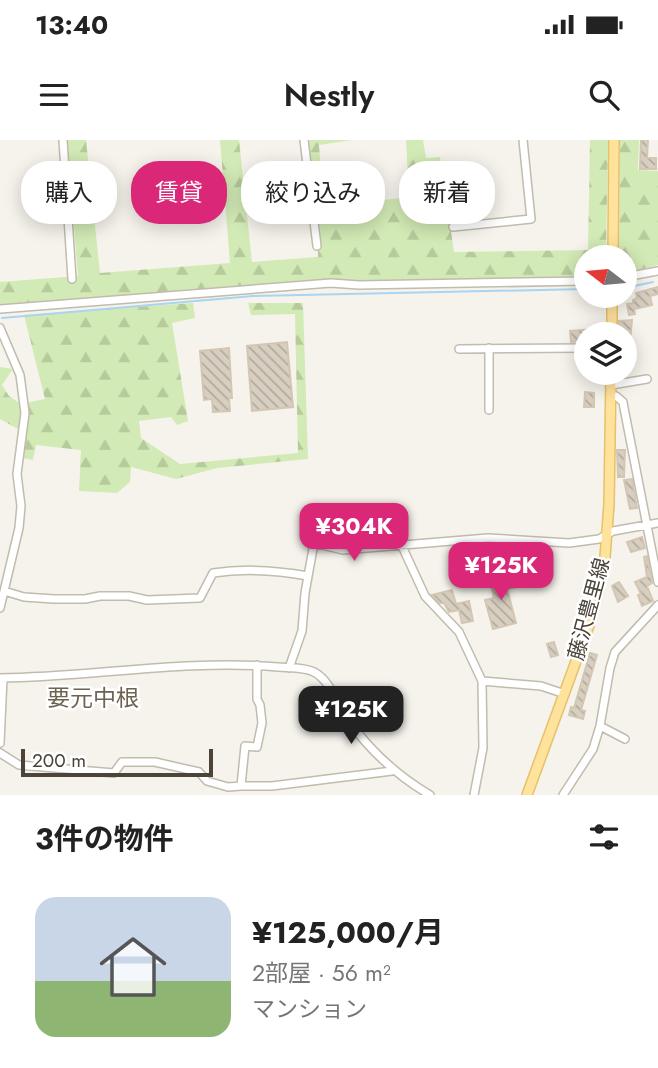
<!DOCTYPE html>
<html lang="ja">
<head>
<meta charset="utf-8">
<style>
  body { margin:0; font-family:Jost,"Noto Sans JP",sans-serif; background:#f2f2f2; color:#222; height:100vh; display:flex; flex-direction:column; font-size:26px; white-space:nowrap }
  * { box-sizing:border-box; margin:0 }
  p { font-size:23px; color:#767676 }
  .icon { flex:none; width:38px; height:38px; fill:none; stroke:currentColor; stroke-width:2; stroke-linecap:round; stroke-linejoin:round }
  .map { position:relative; height:655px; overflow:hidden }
  .drawer { display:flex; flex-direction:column; background:#fff; flex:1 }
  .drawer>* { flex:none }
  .banner { position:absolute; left:21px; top:21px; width:616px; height:63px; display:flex; gap:14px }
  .needle { width:46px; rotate:286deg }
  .buttons { position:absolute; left:574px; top:105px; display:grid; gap:14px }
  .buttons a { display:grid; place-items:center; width:63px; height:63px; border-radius:50%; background:#fff; box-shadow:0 4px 18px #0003; font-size:35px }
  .scale { position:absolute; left:21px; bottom:18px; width:192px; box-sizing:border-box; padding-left:7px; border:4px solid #4b4439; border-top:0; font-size:19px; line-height:24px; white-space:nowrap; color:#4b4439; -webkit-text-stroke:5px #fff; paint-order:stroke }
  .price { position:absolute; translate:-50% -60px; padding:0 16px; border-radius:14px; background:#db2777; color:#fff; font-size:23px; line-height:46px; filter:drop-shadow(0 2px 4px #0008) }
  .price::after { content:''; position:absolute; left:50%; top:42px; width:21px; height:16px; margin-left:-10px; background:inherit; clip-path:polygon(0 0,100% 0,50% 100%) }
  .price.active { background:#222; color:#fff }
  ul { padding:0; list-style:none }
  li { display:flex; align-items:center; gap:21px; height:175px; padding:0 35px }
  li span { display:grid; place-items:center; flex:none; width:196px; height:140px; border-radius:21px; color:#555 }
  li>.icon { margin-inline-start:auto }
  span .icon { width:84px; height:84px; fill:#fffc; stroke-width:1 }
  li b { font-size:30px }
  h2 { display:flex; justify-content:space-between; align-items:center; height:84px; padding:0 35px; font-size:30px }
  .pill { padding:0 24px; border-radius:28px; background:#fff; box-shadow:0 4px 18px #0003; font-size:24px; line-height:63px }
  .pill.active { background:#db2777; color:#fff }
  .status { display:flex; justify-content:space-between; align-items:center; height:49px; padding:0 35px; background:#fff; direction:ltr }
  .status svg { height:19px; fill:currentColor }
  header { display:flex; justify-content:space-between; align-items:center; height:91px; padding:0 35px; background:#fff; font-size:32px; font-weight:600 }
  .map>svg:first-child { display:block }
  .forest { fill:url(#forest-firs) }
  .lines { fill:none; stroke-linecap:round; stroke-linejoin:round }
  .stream { stroke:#a9d4f2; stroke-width:2 }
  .building { fill:url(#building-back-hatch); stroke:#d3c7b4; stroke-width:2 }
  .minor-casing { stroke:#c2bbae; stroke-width:10 }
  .major-casing { stroke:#e6c16a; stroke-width:12 }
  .minor { stroke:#fff; stroke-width:7 }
  .major { stroke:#ffe39c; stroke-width:9 }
  .labels { text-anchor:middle; stroke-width:5; stroke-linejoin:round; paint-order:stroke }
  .street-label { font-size:21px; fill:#4b4439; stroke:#fff }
  .neighbourhood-label { font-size:23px; fill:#6e6250; stroke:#fff }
</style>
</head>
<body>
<div class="status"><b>13:40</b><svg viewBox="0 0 49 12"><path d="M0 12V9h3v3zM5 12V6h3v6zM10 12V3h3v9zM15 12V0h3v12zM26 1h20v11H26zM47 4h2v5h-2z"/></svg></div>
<header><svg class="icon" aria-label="menu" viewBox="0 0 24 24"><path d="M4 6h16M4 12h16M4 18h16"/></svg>Nestly<svg class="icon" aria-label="search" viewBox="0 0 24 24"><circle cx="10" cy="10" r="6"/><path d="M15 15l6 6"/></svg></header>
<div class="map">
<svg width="658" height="655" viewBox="0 0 658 655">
  <defs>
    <pattern id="forest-firs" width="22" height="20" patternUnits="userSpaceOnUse" patternTransform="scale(1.75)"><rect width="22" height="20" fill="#d2eab5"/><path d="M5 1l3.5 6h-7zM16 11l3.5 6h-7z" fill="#b6ca9c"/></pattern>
    <pattern id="building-back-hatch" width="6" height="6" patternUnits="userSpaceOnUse" patternTransform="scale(1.75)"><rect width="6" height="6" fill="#d8cfc1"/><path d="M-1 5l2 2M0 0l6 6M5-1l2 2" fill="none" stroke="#b1aa9e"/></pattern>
  </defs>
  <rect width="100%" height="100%" fill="#f6f3ec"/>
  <path class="forest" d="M67,0H86L100,133L230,123L220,0H239L252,122L318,117L317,68L409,57L406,0H423L426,18L440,17L454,112L588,110L590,0H608L606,117H586V136L359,142L326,140L0,166V142L78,136Z
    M307,0H352L319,5L321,33L311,34Z
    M620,0H639L638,30L658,31V125L625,133V117H619Z
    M193,163L195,178L172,183L188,281L177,285L171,277L139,281L141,298L180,324L298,313L295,174L251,175L248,163H303L308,319L217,328L176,339L131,327L130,342L117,353L79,351L81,310L36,305L33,320L23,318L25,293L0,279V227L13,229L2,245L9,256L21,264L45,259L24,175Z"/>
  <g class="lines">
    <path class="stream" d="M625,148L653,142
      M2,178L253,156L586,149"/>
  </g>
  <path class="building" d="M641,0H648L647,18H656V29H640Z
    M658,147V154L650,156L652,165L634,169L635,174L629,175L627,164L633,163V160L637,158L636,153Z
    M632,180L630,201H625V194H620L619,181Z
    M595,189V194L582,197V201L571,202L570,191Z
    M287,202L293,267L252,271L247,206Z
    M229,208L232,258H229L230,271L213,272L212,259L204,260L200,211Z
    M585,252L594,253V267H584Z
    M617,310H625L624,337H618Z
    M632,339L637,368L630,369L624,340Z
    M642,397L645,408L631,412L627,402Z
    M647,416L652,443L647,446L653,461L642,466L638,455L641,454L635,442L647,437L644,417Z
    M515,435L517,447L507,449L516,483L493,489L485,460L494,458L490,440Z
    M619,442L628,456L618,462L612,446Z
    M452,450L456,464L469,461L473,481L462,483L459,470L449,472L444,463H440L432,455Z
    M554,502L558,515L551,517L547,504Z
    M590,513L597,515L581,570L585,571L583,579L569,575L571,567L574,568Z"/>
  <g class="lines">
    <defs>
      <path id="minor" d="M63,0L72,139
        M304,0L317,106
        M453,87L531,79L523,0
        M625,137L658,131
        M0,169L331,143L359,145L586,141
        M0,188L20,235L25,273L17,334L21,366L19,388L0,468
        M489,208V270
        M459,209L586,208
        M611,245L647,239
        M611,257L616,256L623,262L624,268L658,442
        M401,404L425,456L459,492L482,541L541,546L565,554
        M4,451L24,457L54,459H85L100,456H129L147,460L200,458L213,433C246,428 275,430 308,436
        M289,528L302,491L305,453L314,403L343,410L488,398L569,403L599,399L613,391L658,383
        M0,538C92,537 185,519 278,527C289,528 304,527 314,532C330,540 339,566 348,580C371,612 396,635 430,655
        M600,586L625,599
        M0,603L3,538
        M0,613L19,625L114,633L122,622H155L199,632L207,641L228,647L241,646L245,606L257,607L262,583L260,565L257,559V525
        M241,646H272L392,631
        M474,655L483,608L482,541
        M563,655L593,609L600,586L610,528L615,512L658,465"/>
      <path id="major" d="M613,117L614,0
        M612,194V156
        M527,655L590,483L599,450L605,417L609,364L611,233"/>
    </defs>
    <use href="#minor" class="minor-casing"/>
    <use href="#major" class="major-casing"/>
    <use href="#minor" class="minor"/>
    <use href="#major" class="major"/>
  </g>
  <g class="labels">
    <g class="street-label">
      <text transform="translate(589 469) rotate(-75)" y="7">藤沢豊里線</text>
    </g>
    <g class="neighbourhood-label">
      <text x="93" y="566">要元中根</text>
    </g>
  </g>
</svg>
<div class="buttons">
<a><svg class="needle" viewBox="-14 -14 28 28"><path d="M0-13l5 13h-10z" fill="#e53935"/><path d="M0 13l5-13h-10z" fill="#767676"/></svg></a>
<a><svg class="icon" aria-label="layers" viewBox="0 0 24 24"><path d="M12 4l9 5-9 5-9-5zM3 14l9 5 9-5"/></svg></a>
</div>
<div class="scale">200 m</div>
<b class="price" style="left:354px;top:423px">¥304K</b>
<b class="price" style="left:501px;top:462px">¥125K</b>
<b class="price active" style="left:351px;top:606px">¥125K</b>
<div class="banner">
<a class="pill">購入</a>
<a class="pill active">賃貸</a>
<a class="pill">絞り込み</a>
<a class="pill">新着</a>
</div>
</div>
<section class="drawer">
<h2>3件の物件<svg class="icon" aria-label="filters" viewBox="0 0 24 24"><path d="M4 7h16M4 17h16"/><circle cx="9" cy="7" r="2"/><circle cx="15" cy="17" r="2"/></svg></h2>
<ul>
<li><span style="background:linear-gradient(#c9d6e8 60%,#8fb573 0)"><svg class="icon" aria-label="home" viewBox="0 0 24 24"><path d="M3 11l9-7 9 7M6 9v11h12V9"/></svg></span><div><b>¥125,000/月</b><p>2部屋 · 56 m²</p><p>マンション</p></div></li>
</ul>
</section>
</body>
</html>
